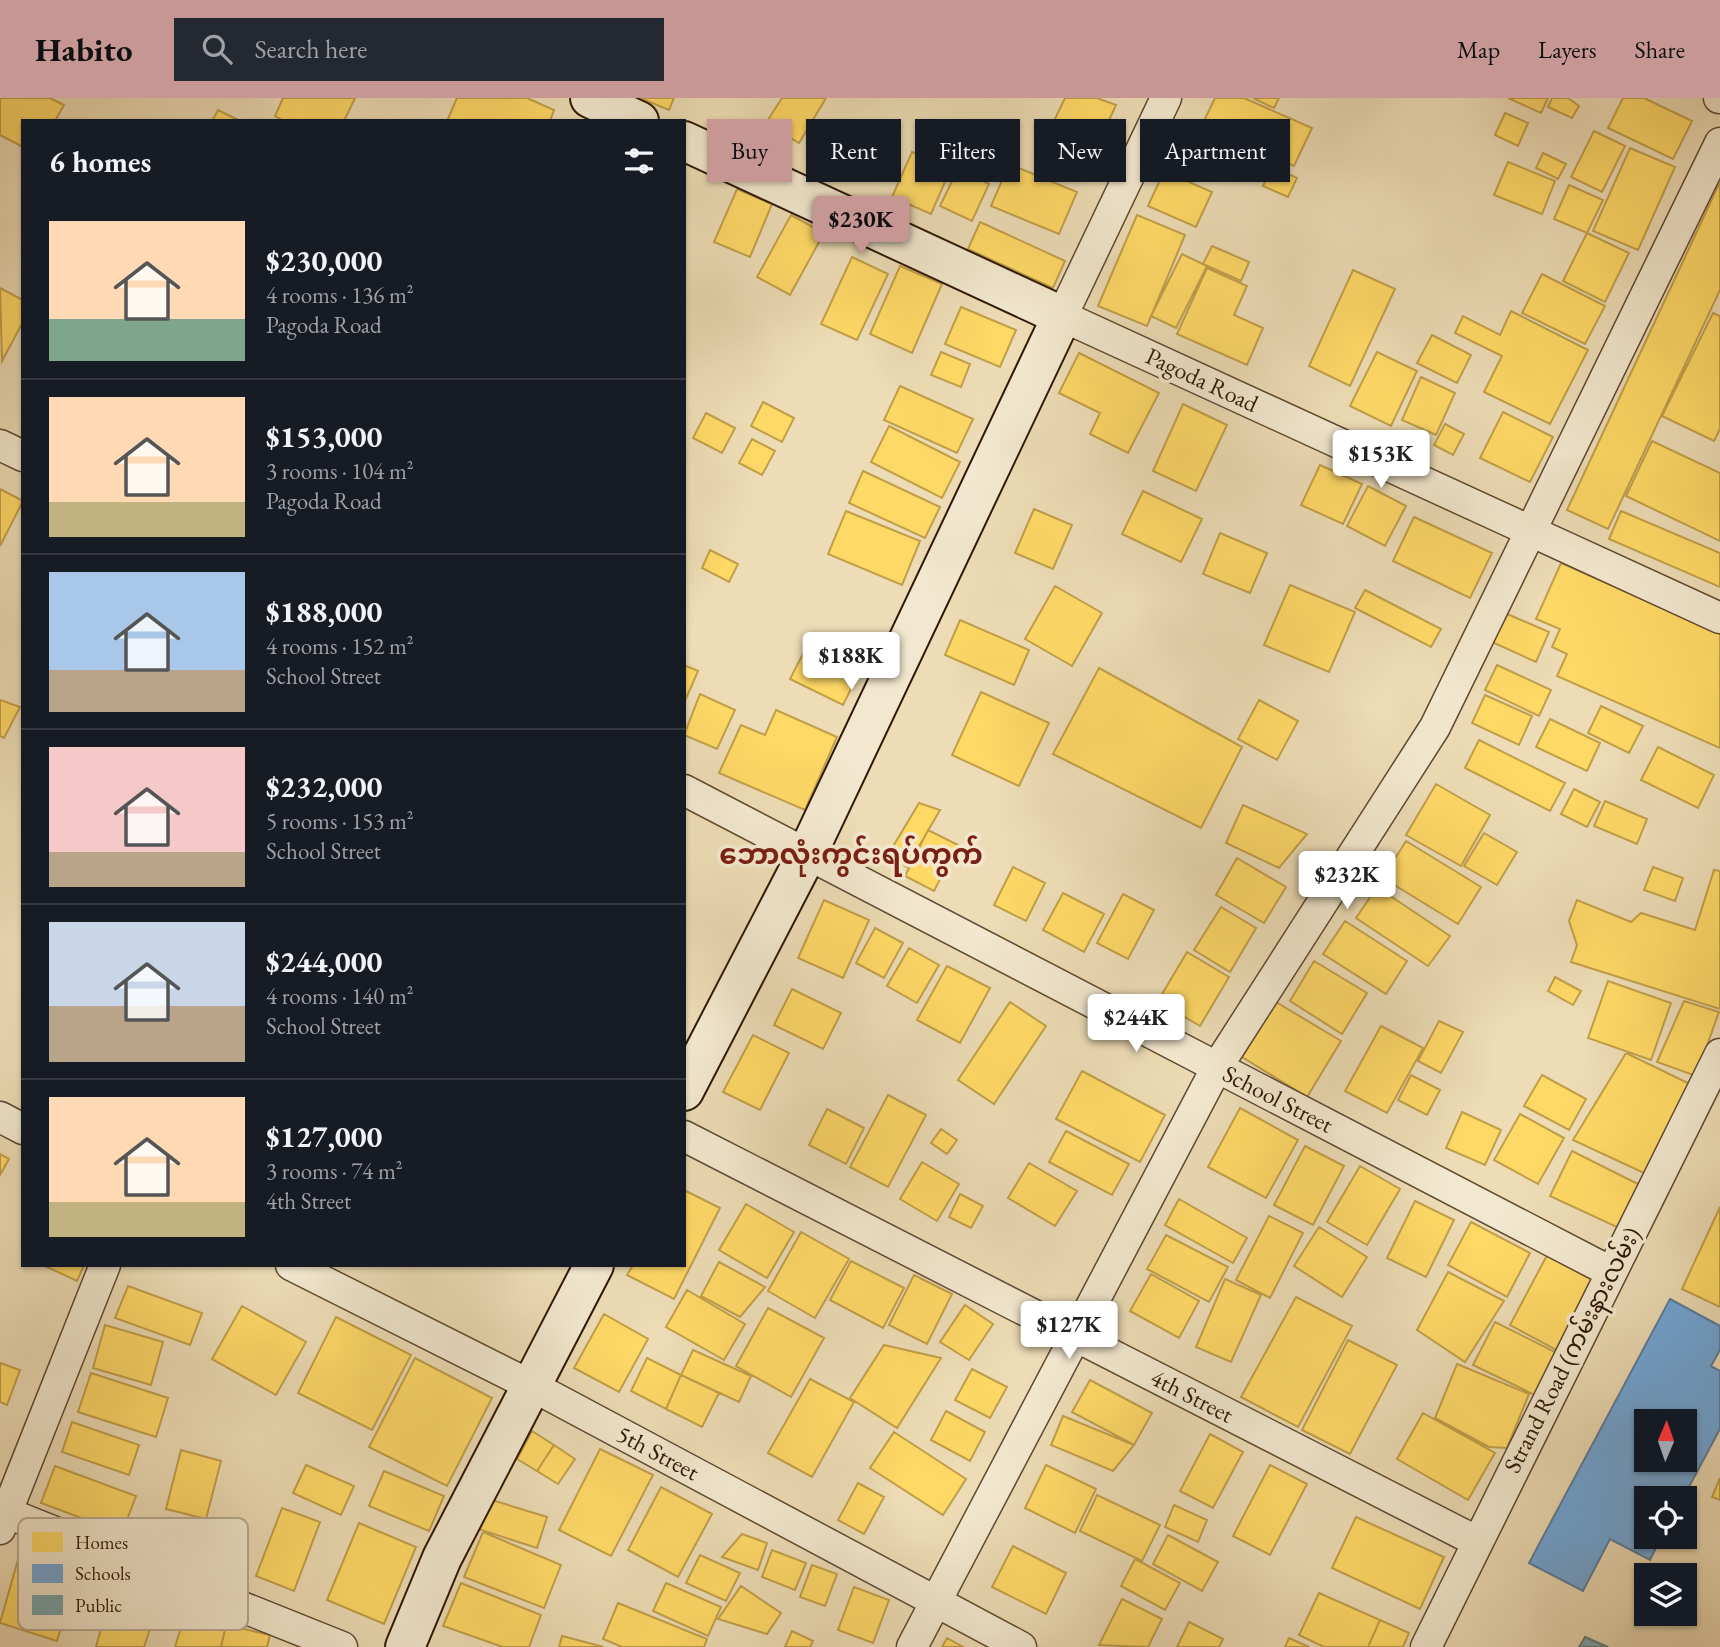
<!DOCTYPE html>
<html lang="en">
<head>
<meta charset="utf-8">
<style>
  body { margin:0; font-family:"EB Garamond","Noto Sans Myanmar",serif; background:#242831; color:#f1f3f6; height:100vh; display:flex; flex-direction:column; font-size:26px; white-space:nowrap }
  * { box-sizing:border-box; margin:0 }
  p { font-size:23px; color:#9ea1a6 }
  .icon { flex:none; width:38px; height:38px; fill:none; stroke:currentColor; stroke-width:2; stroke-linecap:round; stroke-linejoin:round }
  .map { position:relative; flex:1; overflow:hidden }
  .details { position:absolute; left:21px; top:21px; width:665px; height:1148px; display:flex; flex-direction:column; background:#171b24; border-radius:0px; box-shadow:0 2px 5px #0004 }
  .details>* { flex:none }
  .hud { position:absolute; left:707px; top:21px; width:665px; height:63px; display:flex; gap:14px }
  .needle { width:46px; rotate:2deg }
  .buttons { position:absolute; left:1634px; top:1311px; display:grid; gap:14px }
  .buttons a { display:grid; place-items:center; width:63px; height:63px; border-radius:0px; background:#171b24; box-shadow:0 2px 5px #0004; font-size:35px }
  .price { position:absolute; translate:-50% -60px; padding:0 16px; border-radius:7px; background:#fff; color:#222; font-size:23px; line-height:46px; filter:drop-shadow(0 2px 4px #0008) }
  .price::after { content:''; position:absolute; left:50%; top:42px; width:21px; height:16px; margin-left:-10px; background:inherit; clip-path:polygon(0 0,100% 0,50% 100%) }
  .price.active { background:#c59692; color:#111 }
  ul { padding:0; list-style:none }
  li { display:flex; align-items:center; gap:21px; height:175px; padding:0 28px }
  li+li { border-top:2px solid #363941 }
  li span { display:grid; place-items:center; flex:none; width:196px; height:140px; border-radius:0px; color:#555 }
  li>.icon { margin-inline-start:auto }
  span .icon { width:84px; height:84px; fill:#fffc; stroke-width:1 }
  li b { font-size:30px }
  h2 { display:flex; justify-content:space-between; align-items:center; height:84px; padding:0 28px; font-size:30px }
  .chip { padding:0 24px; border-radius:0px; background:#171b24; box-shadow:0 2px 5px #0004; font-size:24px; line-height:63px }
  .chip.active { background:#c59692; color:#111 }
  header { display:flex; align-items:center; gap:42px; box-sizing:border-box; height:98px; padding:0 35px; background:#c59692; color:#111 }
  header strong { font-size:33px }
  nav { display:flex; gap:38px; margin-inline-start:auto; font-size:24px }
  .search { width:490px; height:63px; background:#242831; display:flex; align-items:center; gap:18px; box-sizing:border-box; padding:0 24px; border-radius:0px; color:#9ea1a6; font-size:26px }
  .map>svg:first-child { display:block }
  .homes { fill:#ffd966; stroke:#c19f49; stroke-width:2 }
  .schools { fill:#6fa8dc; stroke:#5c7d9c; stroke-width:2; fill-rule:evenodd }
  .public { fill:#76a5af; stroke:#617b7c; stroke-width:2 }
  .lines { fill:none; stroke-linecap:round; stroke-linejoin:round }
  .street-casing { stroke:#5e4931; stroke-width:33 }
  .secondary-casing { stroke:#2f1805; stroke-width:42 }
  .street { stroke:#f3e8cf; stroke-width:30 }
  .secondary { stroke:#f3e8cf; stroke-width:38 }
  .labels { text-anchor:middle; stroke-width:7; stroke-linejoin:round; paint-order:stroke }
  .street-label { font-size:24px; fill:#2f1805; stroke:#f3e8cf }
  .quarter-label { font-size:28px; font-weight:bold; fill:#7a1f14; stroke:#f3e8cf }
  .key { fill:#f3e8cf; stroke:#b8aa92; stroke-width:2 }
  .key-label { font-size:19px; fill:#2f1805 }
</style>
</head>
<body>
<header>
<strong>Habito</strong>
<div class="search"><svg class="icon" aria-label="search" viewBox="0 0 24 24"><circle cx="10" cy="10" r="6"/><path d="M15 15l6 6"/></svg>Search here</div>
<nav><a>Map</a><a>Layers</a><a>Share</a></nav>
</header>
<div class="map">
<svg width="1720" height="1549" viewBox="0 0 1720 1549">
  <rect width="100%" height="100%" fill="#eddcb5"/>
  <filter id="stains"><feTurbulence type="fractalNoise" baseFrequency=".00286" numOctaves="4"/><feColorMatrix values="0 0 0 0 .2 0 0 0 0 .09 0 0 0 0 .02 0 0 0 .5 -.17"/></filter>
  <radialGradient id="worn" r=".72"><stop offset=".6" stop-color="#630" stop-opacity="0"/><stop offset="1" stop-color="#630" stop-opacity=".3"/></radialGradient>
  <path class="homes" d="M0,0H50L64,7L55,23H23V49L0,37Z
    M283,0H355L344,23H284L275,18Z
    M457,0H527L554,12L550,23H447Z
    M640,0H674L669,12Z
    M782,0H826L799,45L766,25Z
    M1065,0H1097L1116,7L1098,46L1052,27Z
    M1215,0H1244L1312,30L1294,68L1202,27Z
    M1253,0H1279L1274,10Z
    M1508,0H1548L1541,15Z
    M1552,0H1568L1579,8L1572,20L1548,9Z
    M1623,0H1644L1692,23L1673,61L1608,30Z
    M218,12L240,23H212Z
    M1505,15L1528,25L1518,48L1495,37Z
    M1193,29L1230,46L1213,82L1176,64Z
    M1594,33L1625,48L1602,94L1571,79Z
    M1630,50L1675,69L1638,152L1593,133Z
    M912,54L951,70L931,116L892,99Z
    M1543,55L1566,66L1558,81L1536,70Z
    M1508,64L1555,83L1542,116L1494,97Z
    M1009,66L1077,94L1059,136L991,108Z
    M1272,68L1297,80L1288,99L1263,88Z
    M958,71L989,86L972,123L940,108Z
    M1164,73L1212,94L1196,129L1148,108Z
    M1720,84V192L1608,431L1567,412Z
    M1569,87L1603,102L1587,135L1554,121Z
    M737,91L772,106L750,159L714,144Z
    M791,117L824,135L790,197L757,179Z
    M1137,117L1185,137L1147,228L1098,208Z
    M980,124L1065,163L1053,190L968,151Z
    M1587,135L1629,155L1605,204L1563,183Z
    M1212,148L1249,164L1241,183L1203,166Z
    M1182,156L1207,168L1176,230L1151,218Z
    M852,159L888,176L857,242L821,226Z
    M900,168L942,186L912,255L870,236Z
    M1207,170L1247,188L1234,217L1263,230L1247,267L1177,236Z
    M1353,172L1395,191L1350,288L1309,268Z
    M1542,176L1605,208L1585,246L1522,215Z
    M0,190L23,202V224L2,263Z
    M961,209L1016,232L1000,269L945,246Z
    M1511,213L1588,252L1550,326L1484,294L1502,258L1455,235L1463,218L1500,237Z
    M1713,215L1720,218V331L1714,343L1662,318Z
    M1432,237L1471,257L1457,285L1417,265Z
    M941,254L970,266L961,289L931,277Z
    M1377,254L1417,273L1391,328L1350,308Z
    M1079,255L1159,295L1128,355L1090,336L1100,315L1059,295Z
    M1421,279L1455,295L1436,337L1402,322Z
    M900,288L973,321L957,355L884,322Z
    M763,304L794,320L782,344L751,328Z
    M1183,306L1227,327L1196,393L1153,373Z
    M1503,314L1553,339L1530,384L1480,360Z
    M706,315L735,330L722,355L693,340Z
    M1445,326L1464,336L1453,357L1434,347Z
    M889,328L960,364L942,400L871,364Z
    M752,341L775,353L762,377L739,365Z
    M1652,343L1720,375V443L1626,398Z
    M1320,367L1362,386L1343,426L1301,407Z
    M863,373L940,409L925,440L849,405Z
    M1368,388L1406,408L1385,448L1347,428Z
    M0,391L23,403L0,448Z
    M1143,393L1202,421L1181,464L1122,436Z
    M1034,411L1072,427L1053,471L1015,455Z
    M846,413L920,443L902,487L828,456Z
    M1621,413L1720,455V489L1609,441Z
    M1414,419L1492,455L1470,500L1393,463Z
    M1220,435L1267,455L1250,495L1203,476Z
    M710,452L738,466L729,484L702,470Z
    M1561,465L1720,535V650L1557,578L1567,556L1552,549L1560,531L1536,521Z
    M1290,487L1355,514L1329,574L1264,547Z
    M1055,488L1102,515L1072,568L1025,541Z
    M1365,492L1441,531L1431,549L1355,510Z
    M1505,515L1549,534L1536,564L1492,544Z
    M960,522L1029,552L1014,587L945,557Z
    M809,544L861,571L843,607L790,581Z
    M684,567L698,573L684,605Z
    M1497,567L1551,592L1539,618L1485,592Z
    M1099,570L1242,649L1201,730L1053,656Z
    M981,594L1049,625L1019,688L952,657Z
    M700,596L735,612L717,651L684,637Z
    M1485,597L1532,618L1519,647L1472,625Z
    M0,602L20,609L4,640L0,638Z
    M1259,602L1298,623L1277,662L1238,641Z
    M1601,608L1643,628L1629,655L1588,635Z
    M776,612L837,639L805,712L719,675L741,627L765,637Z
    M1550,621L1600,645L1587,673L1536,649Z
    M1479,642L1565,685L1550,713L1465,670Z
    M1658,649L1714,677L1698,710L1641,682Z
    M1436,686L1490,717L1461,768L1406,737Z
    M1574,691L1600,704L1587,729L1561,716Z
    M1605,703L1647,721L1637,746L1594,728Z
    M919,705L940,712L907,769L888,757Z
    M1243,707L1307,736L1279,770L1226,745Z
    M928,732L958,747L934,793L905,778Z
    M1484,735L1517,754L1497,787L1464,768Z
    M1406,743L1481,789L1458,826L1383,780Z
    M1237,760L1286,789L1264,825L1216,797Z
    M1013,769L1045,785L1026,823L994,807Z
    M1653,769L1683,780L1675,803L1644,792Z
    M1714,772L1720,773V911L1571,864L1577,847L1569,823L1577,802L1631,824L1641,815L1695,832Z
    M1377,789L1450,838L1428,868L1356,820Z
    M1063,795L1104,816L1084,854L1043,832Z
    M1123,796L1154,812L1128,861L1097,845Z
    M824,802L869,822L843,880L798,860Z
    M1221,809L1256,830L1230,874L1194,852Z
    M1345,823L1407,863L1386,896L1323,856Z
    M875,830L903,845L884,880L856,865Z
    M909,850L939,867L917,905L887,888Z
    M1187,854L1229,879L1200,928L1158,903Z
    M1314,863L1367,895L1342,936L1290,903Z
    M947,868L990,890L960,945L917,922Z
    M1555,879L1581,893L1573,907L1548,893Z
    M1608,883L1671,905L1651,962L1588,940Z
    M792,891L841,915L823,951L774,927Z
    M1684,903L1719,914L1696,978L1657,964Z
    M1010,904L1046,928L994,1006L958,982Z
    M1276,904L1341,943L1307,999L1242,959Z
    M1439,923L1463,934L1441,975L1418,963Z
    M1381,928L1423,950L1387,1015L1345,993Z
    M753,937L789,955L760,1012L723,994Z
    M1626,955L1690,986L1646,1076L1573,1042Z
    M1082,973L1165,1017L1140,1064L1056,1021Z
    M1411,977L1440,992L1427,1017L1398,1002Z
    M1542,977L1586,1001L1569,1032L1524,1008Z
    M888,997L926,1017L888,1089L850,1069Z
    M1240,1010L1298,1042L1266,1100L1208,1069Z
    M827,1011L864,1030L846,1066L809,1047Z
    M1462,1014L1501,1032L1485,1067L1446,1050Z
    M1520,1016L1564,1040L1538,1086L1494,1062Z
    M941,1031L957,1042L947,1056L931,1045Z
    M1066,1033L1129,1066L1112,1097L1049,1064Z
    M1305,1048L1344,1068L1313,1127L1274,1107Z
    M1572,1053L1642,1088L1621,1131L1550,1098Z
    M0,1056L9,1061L0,1077Z
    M922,1064L959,1086L937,1123L900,1101Z
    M1029,1065L1077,1093L1055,1128L1008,1100Z
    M1360,1068L1400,1091L1367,1147L1327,1124Z
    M684,1092L720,1110L674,1201L627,1177L633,1167H684Z
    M960,1096L983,1108L971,1130L949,1119Z
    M1179,1101L1247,1140L1233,1165L1165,1127Z
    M1415,1103L1454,1122L1426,1179L1387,1160Z
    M746,1106L794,1134L767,1180L719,1152Z
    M1720,1109V1209L1682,1191Z
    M1269,1118L1303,1135L1270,1200L1236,1182Z
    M1471,1124L1530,1155L1507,1199L1448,1167Z
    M1319,1129L1367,1159L1342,1199L1294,1168Z
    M801,1134L849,1161L815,1220L768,1193Z
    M1166,1137L1228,1169L1209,1204L1147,1171Z
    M1553,1146L1605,1174L1562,1255L1510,1227Z
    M851,1163L904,1190L883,1230L830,1202Z
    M719,1164L765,1189L740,1219L701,1198Z
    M43,1167H84L77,1183Z
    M1448,1174L1504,1203L1465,1264L1417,1232Z
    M1151,1176L1199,1203L1179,1240L1130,1213Z
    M914,1177L952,1196L927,1246L889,1227Z
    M1225,1181L1261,1197L1231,1264L1196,1249Z
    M128,1188L202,1215L190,1247L115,1220Z
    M687,1192L745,1226L724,1262L666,1229Z
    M1296,1199L1352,1228L1298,1329L1241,1299Z
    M965,1207L993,1226L969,1262L940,1244Z
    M242,1208L306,1244L276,1297L212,1261Z
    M768,1210L824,1240L791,1299L736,1268Z
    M604,1216L648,1241L619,1294L574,1270Z
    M336,1219L411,1257L372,1332L298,1295Z
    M1495,1224L1563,1258L1541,1300L1473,1267Z
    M105,1227L163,1244L151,1287L93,1270Z
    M1348,1242L1397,1267L1350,1356L1302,1332Z
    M884,1247L941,1260L897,1330L850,1300Z
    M693,1252L751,1278L739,1304L681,1277Z
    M415,1260L492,1300L447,1388L369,1349Z
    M647,1260L681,1277L666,1311L631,1293Z
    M0,1265L20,1272L7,1307L0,1304Z
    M1457,1266L1529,1296L1507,1350L1489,1349L1435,1320Z
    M972,1271L1007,1289L990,1320L955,1302Z
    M91,1275L168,1300L156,1339L78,1314Z
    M681,1277L719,1295L702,1329L666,1311Z
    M810,1281L854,1304L812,1379L768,1355Z
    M1090,1282L1152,1315L1134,1347L1072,1314Z
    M946,1313L985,1334L970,1363L931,1342Z
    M1423,1315L1495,1355L1468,1402L1397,1361Z
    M1063,1318L1134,1347L1113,1373L1051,1347Z
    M72,1324L139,1347L129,1377L62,1354Z
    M532,1333L554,1347L537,1373L517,1361Z
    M894,1334L966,1381L943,1417L870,1370Z
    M1210,1336L1243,1354L1213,1410L1180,1393Z
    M554,1347L575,1361L558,1386L537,1373Z
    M600,1351L653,1377L611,1458L559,1432Z
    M181,1352L221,1363L206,1421L166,1411Z
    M306,1367L354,1388L341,1417L293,1395Z
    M1046,1367L1096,1391L1075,1435L1025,1410Z
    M1270,1367L1307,1386L1270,1457L1233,1438Z
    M55,1368L136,1398L122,1435L41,1405Z
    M384,1373L444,1398L429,1433L369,1408Z
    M1720,1380V1402L1712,1399Z
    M858,1385L884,1399L864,1436L838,1422Z
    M661,1389L712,1416L678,1479L628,1452Z
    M1097,1397L1160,1427L1142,1463L1080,1433Z
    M492,1402L547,1419L537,1450L472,1429Z
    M1174,1407L1207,1422L1198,1444L1165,1429Z
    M282,1410L320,1424L294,1493L256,1478Z
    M1356,1419L1444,1459L1420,1511L1332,1470Z
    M359,1425L416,1449L384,1526L327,1502Z
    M483,1434L561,1467L544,1510L464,1479Z
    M742,1436L767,1445L758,1472L722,1459Z
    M1168,1437L1218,1464L1202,1493L1153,1466Z
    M1013,1448L1066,1475L1046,1516L992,1489Z
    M772,1452L806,1465L795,1492L762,1479Z
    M700,1457L740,1475L726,1503L686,1485Z
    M19,1458L78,1475L57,1543L0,1525Z
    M1135,1461L1180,1485L1165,1512L1121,1488Z
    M812,1467L837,1476L825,1508L800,1499Z
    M461,1485L541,1517L529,1549H503L443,1528Z
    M666,1485L721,1509L708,1538L653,1513Z
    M113,1487L160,1501L144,1549H96Z
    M741,1488L781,1515L767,1536L718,1521Z
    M854,1489L889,1502L873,1545L838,1532Z
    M1319,1495L1380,1522L1368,1549H1324L1299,1537Z
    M1122,1501L1162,1521L1148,1549L1099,1547Z
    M618,1505L707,1541L704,1549H622L603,1541Z
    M185,1516L226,1527L221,1549H175Z
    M1380,1522L1409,1535L1403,1549H1368Z
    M1189,1524L1223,1541L1219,1549H1177Z
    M226,1527L270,1537L267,1549H221Z
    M792,1533L813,1543L810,1549H785Z
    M562,1538L604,1549H559Z
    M947,1540L963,1549H942Z
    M1289,1540L1309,1549H1285Z"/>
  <path class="schools" d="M1670,1201L1720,1228V1252L1711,1268L1720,1273V1331L1683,1400H1647V1438H1662L1650,1462L1610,1441L1583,1493L1529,1465ZM1647,1323H1685V1362H1647Z"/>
  <path class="public" d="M1585,1539L1608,1549H1579Z"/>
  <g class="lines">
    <defs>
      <path id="street" d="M1166,0L1062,218L1720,520
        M1719,0H1720
        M0,347L23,358
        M684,692L1611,1174
        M0,1019L23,1031
        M684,1038L1476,1443
        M291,1167L532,1288L1021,1549
        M0,1412L342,1549
        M0,1431L105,1167
        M912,1549L1217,969L1435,629L1720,45
        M1426,1549L1720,956"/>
      <path id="secondary" d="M590,0L639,23
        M684,43L1062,218L807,756L684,993
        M405,1549L442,1460L594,1167"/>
    </defs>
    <use href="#street" class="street-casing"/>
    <use href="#secondary" class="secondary-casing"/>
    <use href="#street" class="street"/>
    <use href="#secondary" class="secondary"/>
  </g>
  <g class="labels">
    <g class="street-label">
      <text transform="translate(1202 282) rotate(25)" y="8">Pagoda Road</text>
      <text transform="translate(1278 1001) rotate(27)" y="8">School Street</text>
      <text transform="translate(1572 1252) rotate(-63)" y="8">Strand Road (ကမ်းနားလမ်း)</text>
      <text transform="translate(1192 1298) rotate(27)" y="8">4th Street</text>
      <text transform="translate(658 1355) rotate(28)" y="8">5th Street</text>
    </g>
    <g class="quarter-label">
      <text x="851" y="766">ဘောလုံးကွင်းရပ်ကွက်</text>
    </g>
  </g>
  <rect x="18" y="1420" width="230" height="112" rx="10" class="key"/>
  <rect x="32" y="1434" width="31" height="20" fill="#ffd966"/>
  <rect x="32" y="1466" width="31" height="19" fill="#6fa8dc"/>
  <rect x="32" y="1497" width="31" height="20" fill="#76a5af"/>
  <g class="key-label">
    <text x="75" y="1451">Homes</text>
    <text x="75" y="1482">Schools</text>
    <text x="75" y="1514">Public</text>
  </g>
  <rect width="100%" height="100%" filter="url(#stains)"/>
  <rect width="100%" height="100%" fill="url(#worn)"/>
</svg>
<div class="buttons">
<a><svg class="needle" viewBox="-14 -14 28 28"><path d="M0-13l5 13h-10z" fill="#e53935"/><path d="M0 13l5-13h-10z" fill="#9ea1a6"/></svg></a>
<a><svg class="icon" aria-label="locate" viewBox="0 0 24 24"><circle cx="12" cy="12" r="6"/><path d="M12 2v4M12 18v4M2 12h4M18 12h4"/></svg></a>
<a><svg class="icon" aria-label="layers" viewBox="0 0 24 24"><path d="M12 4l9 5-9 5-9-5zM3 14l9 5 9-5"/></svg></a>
</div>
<b class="price active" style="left:861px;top:158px">$230K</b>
<b class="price" style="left:1381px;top:392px">$153K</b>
<b class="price" style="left:851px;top:594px">$188K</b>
<b class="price" style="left:1347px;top:813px">$232K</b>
<b class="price" style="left:1136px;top:956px">$244K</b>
<b class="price" style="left:1069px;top:1263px">$127K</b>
<div class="hud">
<a class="chip active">Buy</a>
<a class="chip">Rent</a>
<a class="chip">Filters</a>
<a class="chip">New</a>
<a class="chip">Apartment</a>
</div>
<section class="details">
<h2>6 homes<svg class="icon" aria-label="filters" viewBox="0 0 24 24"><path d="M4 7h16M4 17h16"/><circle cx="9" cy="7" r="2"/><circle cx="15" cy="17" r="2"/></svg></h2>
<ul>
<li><span style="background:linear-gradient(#ffd9b3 70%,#7fa58c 0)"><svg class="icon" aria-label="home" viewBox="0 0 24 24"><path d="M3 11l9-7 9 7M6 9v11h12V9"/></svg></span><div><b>$230,000</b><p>4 rooms · 136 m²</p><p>Pagoda Road</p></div></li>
<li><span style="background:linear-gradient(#ffd9b3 75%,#c2b280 0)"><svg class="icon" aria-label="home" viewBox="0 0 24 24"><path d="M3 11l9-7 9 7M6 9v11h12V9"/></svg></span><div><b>$153,000</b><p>3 rooms · 104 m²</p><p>Pagoda Road</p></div></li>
<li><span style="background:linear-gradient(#a9c7e8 70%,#b9a48a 0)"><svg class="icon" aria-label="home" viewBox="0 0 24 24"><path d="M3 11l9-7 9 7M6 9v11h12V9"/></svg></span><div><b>$188,000</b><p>4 rooms · 152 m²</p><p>School Street</p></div></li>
<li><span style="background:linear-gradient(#f6c9c9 75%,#b9a48a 0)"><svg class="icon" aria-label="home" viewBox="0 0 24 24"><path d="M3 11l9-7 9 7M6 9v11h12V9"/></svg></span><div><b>$232,000</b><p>5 rooms · 153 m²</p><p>School Street</p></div></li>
<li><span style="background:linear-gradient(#c9d6e8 60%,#b9a48a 0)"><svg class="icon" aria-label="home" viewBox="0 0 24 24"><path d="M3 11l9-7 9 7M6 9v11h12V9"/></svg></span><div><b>$244,000</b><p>4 rooms · 140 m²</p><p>School Street</p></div></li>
<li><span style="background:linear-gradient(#ffd9b3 75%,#c2b280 0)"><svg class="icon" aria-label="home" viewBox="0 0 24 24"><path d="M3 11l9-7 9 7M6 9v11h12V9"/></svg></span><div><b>$127,000</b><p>3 rooms · 74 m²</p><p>4th Street</p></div></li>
</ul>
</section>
</div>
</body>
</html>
